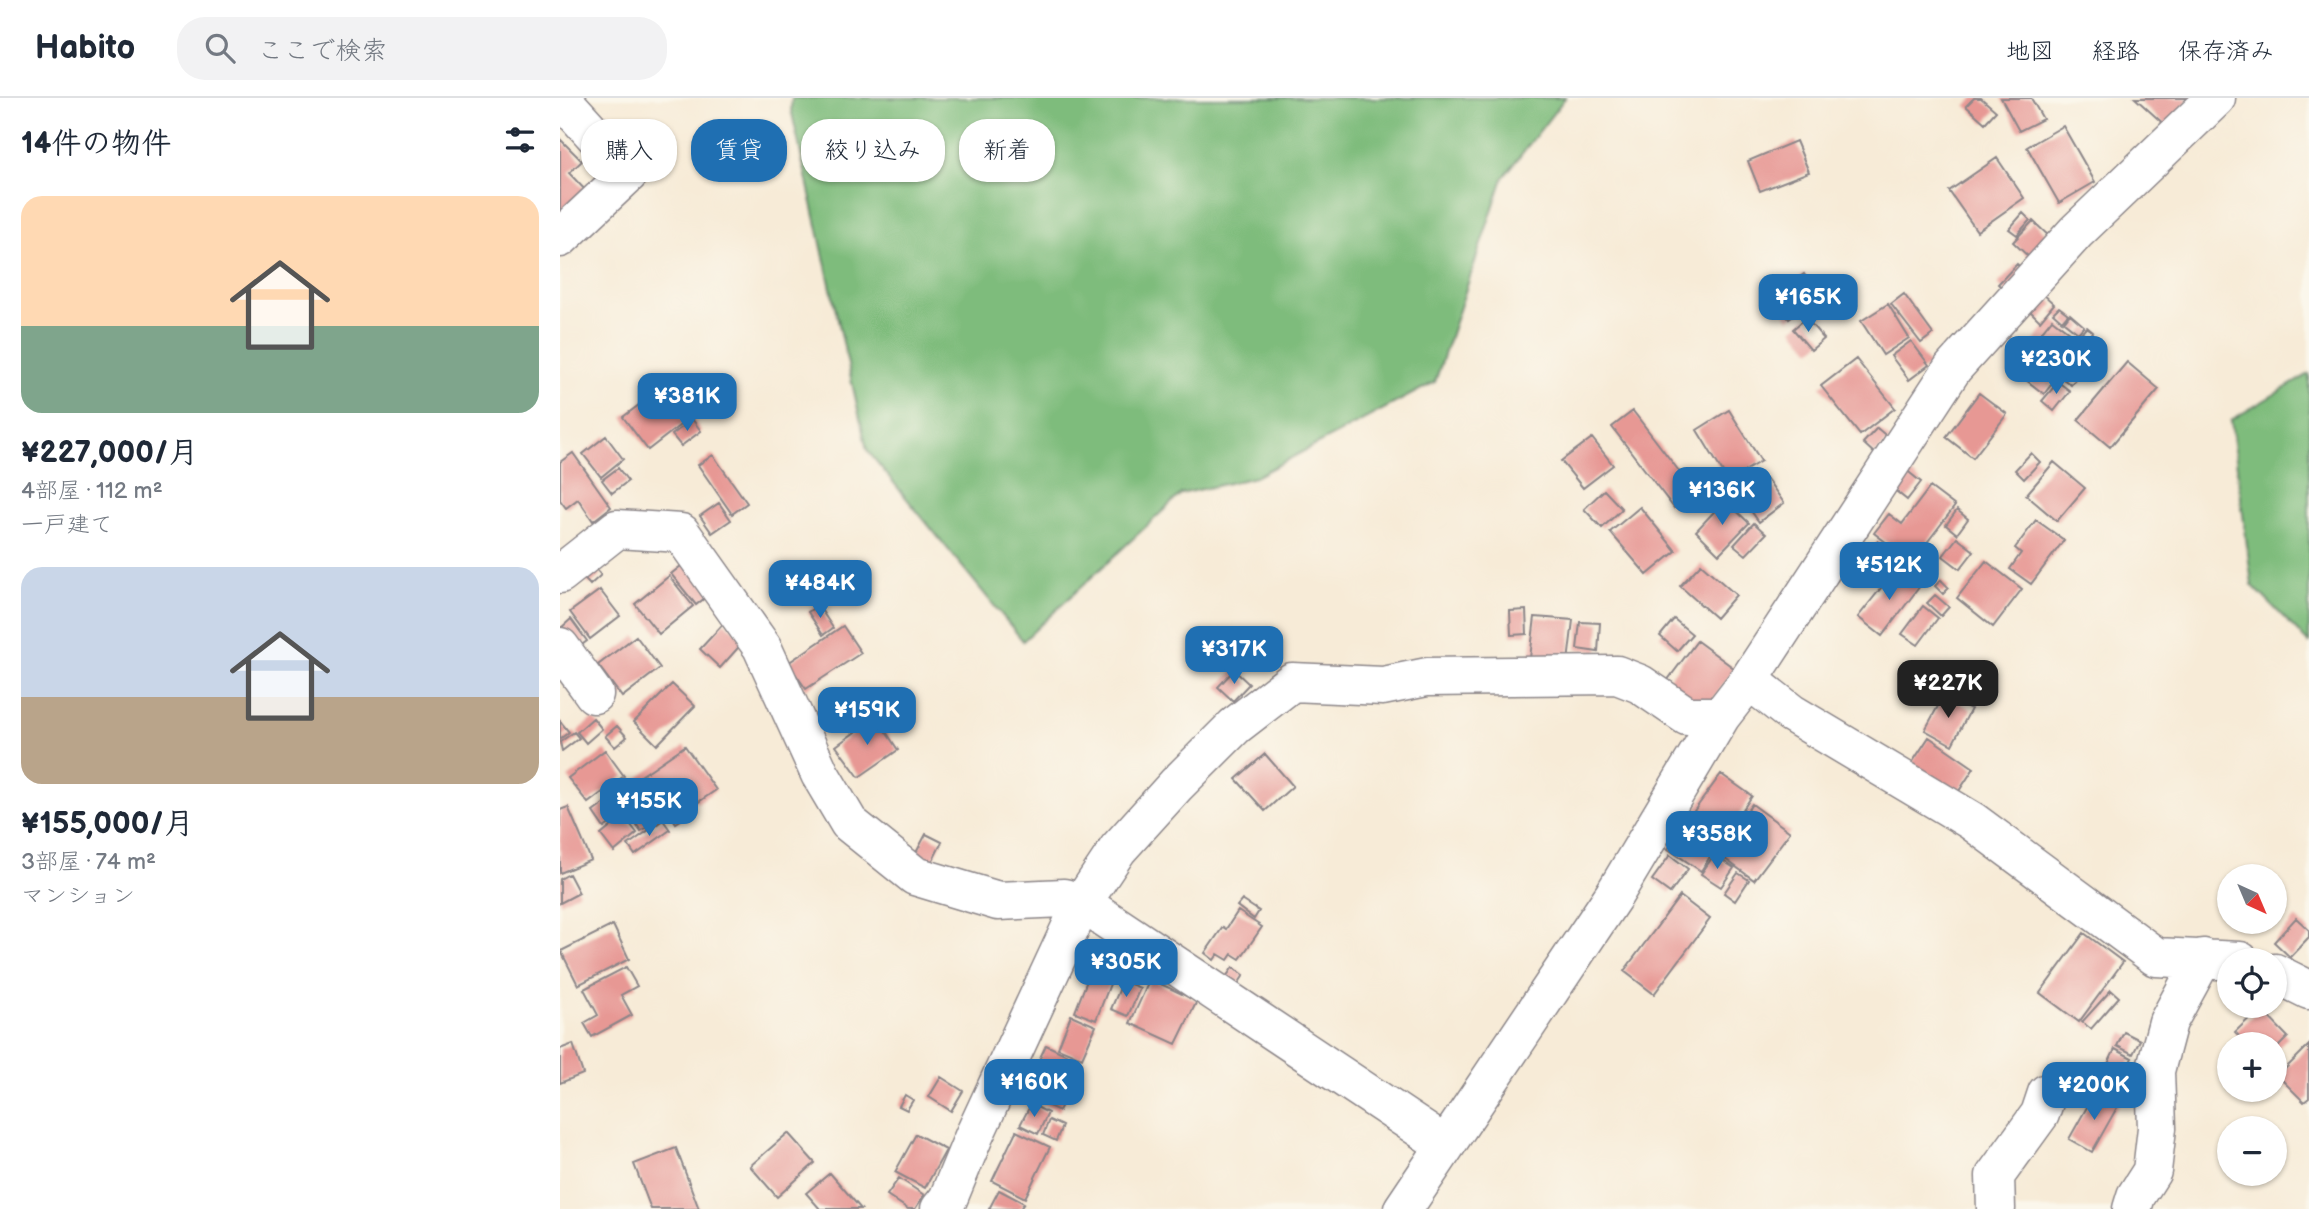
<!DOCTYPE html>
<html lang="ja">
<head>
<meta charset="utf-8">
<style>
  body { margin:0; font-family:"Balsamiq Sans","Klee One",sans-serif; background:#f2f2f3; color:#1f2937; height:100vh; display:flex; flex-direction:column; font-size:26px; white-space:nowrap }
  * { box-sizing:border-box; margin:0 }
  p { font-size:23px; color:#747a83 }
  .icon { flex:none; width:38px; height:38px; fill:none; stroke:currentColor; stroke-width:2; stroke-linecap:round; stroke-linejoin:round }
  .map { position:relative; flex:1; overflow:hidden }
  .sheet { display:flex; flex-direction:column; background:#fff; width:560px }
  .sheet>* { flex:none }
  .hud { position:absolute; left:21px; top:21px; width:665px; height:63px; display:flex; gap:14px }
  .needle { width:46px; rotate:136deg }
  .fabs { position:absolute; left:1657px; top:766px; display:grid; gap:14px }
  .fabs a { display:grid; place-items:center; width:70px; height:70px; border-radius:50%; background:#fff; box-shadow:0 2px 5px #0004; font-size:35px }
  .price { position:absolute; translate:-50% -60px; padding:0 16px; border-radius:14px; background:#1f6fb2; color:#fff; font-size:23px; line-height:46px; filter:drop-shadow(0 2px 4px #0008) }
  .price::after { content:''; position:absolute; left:50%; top:42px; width:21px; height:16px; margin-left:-10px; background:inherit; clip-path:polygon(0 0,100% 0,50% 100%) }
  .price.current { background:#222; color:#fff }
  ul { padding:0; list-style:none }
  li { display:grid; align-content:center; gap:14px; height:371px; padding:0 21px }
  li span { display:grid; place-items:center; height:217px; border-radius:21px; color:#555 }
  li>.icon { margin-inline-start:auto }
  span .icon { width:126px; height:126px; fill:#fffc; stroke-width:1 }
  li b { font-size:30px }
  h2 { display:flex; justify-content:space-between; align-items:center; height:84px; padding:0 21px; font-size:30px }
  .tag { padding:0 24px; border-radius:28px; background:#fff; box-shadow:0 2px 5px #0004; font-size:24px; line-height:63px }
  .tag.current { background:#1f6fb2; color:#fff }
  header { display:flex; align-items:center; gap:42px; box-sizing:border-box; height:98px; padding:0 35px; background:#fff; border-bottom:2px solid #e0e1e3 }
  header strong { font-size:33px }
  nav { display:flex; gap:38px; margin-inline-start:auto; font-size:24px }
  .search { width:490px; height:63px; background:#f2f2f3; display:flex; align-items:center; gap:18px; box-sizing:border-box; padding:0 24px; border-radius:28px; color:#747a83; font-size:26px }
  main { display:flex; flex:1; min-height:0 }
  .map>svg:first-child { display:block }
  .forest { fill:#7ebc7c; stroke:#506f5c; stroke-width:2 }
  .building { fill:#e79894 }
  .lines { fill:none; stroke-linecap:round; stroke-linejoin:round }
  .minor-casing { stroke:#8c8689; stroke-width:41 }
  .minor { stroke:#fff; stroke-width:38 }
</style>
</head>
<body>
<header>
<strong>Habito</strong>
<div class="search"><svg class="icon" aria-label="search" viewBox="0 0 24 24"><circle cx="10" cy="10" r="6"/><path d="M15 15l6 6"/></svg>ここで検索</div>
<nav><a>地図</a><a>経路</a><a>保存済み</a></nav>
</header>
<main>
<section class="sheet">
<h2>14件の物件<svg class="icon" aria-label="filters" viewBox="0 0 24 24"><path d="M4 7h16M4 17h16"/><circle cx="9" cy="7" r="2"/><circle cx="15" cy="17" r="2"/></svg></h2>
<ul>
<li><span style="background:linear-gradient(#ffd9b3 60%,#7fa58c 0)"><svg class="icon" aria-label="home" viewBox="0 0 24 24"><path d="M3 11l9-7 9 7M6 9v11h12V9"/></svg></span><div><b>¥227,000/月</b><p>4部屋 · 112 m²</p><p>一戸建て</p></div></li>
<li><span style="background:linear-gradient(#c9d6e8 60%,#b9a48a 0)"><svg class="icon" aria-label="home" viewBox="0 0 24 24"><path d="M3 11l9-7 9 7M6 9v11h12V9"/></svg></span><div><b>¥155,000/月</b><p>3部屋 · 74 m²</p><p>マンション</p></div></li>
</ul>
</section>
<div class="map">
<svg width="1749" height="1111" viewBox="0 0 1749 1111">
  <rect width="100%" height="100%" fill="#fbf7ec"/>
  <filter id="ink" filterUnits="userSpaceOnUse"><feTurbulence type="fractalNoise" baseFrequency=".0143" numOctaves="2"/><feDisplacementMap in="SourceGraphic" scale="14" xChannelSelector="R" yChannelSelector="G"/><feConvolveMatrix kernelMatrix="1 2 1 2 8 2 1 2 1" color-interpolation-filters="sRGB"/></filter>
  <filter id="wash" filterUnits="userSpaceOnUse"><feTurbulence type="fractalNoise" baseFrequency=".00686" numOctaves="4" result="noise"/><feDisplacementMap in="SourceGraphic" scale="28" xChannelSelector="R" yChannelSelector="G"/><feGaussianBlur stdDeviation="1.57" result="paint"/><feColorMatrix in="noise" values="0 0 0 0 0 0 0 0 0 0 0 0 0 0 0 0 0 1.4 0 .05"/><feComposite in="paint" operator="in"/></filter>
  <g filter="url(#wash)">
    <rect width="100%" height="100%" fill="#f7ebd7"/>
    <path class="forest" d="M232,0H1005L943,80L875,284L695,379L621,396L463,543L307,352L231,11Z
      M1749,276V545L1692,487L1671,322Z"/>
    <g id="blocks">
      <path class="building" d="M1414,0H1421L1436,13L1425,25L1406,8Z
        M1441,0H1471L1483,21L1459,33Z
        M1575,0H1630L1607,29Z
        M1503,28L1535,84L1499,105L1467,49Z
        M0,41L22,63L9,75L29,96L0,124Z
        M1236,43L1249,74L1200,93L1188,63Z
        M1437,60L1464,100L1417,133L1389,93Z
        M1463,115L1470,122L1457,137L1449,131Z
        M1473,123L1493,142L1473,163L1453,144Z
        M1457,166L1469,178L1449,197L1438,186Z
        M1244,176L1260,199L1229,221L1213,199Z
        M1481,194L1494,206L1480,223L1467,210Z
        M1344,196L1373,236L1361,245L1331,206Z
        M1265,199L1273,211L1257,221L1249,209Z
        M1328,206L1349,240L1323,257L1301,223Z
        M1499,209L1508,216L1502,223L1493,215Z
        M1510,216L1524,228L1518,235L1504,224Z
        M1246,220L1264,241L1251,252L1233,231Z
        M1492,221L1523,245L1484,296L1452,271Z
        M1527,229L1533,234L1527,241L1520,236Z
        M1351,243L1369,267L1349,282L1331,258Z
        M1296,261L1335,310L1300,337L1261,288Z
        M1567,264L1599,291L1550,349L1518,322Z
        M1513,266L1522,273L1511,287L1502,280Z
        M1498,284L1510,293L1494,313L1482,303Z
        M99,292L124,324L88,352L63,319Z
        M1419,295L1447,316L1413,360L1386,339Z
        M1169,312L1201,363L1168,383L1137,332Z
        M1073,313L1135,394L1114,410L1052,329Z
        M132,321L141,333L121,348L112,337Z
        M1317,330L1330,341L1315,356L1303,345Z
        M46,338L63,361L41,379L23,356Z
        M1032,340L1053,367L1023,390L1001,363Z
        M13,355L51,409L33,423L18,401L6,410L0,402V364Z
        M1471,355L1480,364L1464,381L1455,372Z
        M153,357L187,405L172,416L138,367Z
        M1494,364L1525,390L1497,423L1466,397Z
        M58,370L68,383L52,395L42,382Z
        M1345,371L1361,384L1347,402L1331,389Z
        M1207,381L1224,405L1199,424L1182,400Z
        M1370,389L1395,408L1352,464L1314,435L1329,416L1342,426Z
        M1044,392L1062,411L1042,430L1024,411Z
        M1165,402L1189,425L1159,456L1136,433Z
        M159,405L171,422L152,435L140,418Z
        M1080,409L1116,453L1087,477L1050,434Z
        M1397,412L1408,421L1397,436L1386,427Z
        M1476,422L1504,442L1471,486L1450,471L1461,455L1455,450Z
        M1194,425L1206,436L1186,457L1174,447Z
        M1397,440L1414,453L1400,471L1383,458Z
        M1318,443L1329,452L1318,466L1306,457Z
        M1426,463L1462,491L1433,529L1397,500Z
        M30,464L41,477L30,487L18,474Z
        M126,464L151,495L136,507L111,476Z
        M1141,466L1176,497L1156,520L1120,488Z
        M1337,470L1360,488L1322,538L1298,519Z
        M109,478L133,508L99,536L75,506Z
        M1381,482L1389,490L1383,496L1375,488Z
        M40,492L60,518L30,541L10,514Z
        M1375,497L1389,509L1381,518L1367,505Z
        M258,507L273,530L263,537L248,514Z
        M1363,508L1378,520L1358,547L1342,536Z
        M966,512L967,536L951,537L950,513Z
        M975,519L1013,522L1008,564L970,560Z
        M11,521L27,543L15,552L0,531Z
        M1114,521L1132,536L1117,553L1100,538Z
        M165,524L185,542L160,570L140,551Z
        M1020,524L1040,525L1038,554L1017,551Z
        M283,528L301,555L246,591L228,565Z
        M76,538L100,570L62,599L38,567Z
        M1137,543L1175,571L1146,611L1107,583Z
        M674,572L689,586L673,603L658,589Z
        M112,586L135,608L97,647L74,624Z
        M1384,597L1411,611L1392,647L1365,632Z
        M316,619L338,652L299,679L276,648Z
        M33,620L42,631L26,645L17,634Z
        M0,623L9,634L0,641Z
        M57,628L67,639L55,649L45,638Z
        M14,634L19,640L2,653L0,644Z
        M1369,639L1414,670L1393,702L1348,671Z
        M125,648L156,692L137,705L127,691L97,713L75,682Z
        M45,652L64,678L28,705L8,680Z
        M705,656L733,688L705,713L676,681Z
        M1161,676L1192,698L1166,736L1134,713Z
        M78,694L97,723L81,733L62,705Z
        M127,698L136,712L116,725L107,711Z
        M53,699L65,715L44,730L33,714Z
        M1192,706L1230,734L1194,782L1157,755Z
        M8,709L31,762L0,775V712Z
        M64,718L77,735L54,754L41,737Z
        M1130,718L1162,739L1141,773L1108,751Z
        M103,722L110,732L75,757L68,747Z
        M366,736L382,744L367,774L350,766Z
        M1110,757L1128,771L1110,795L1092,782Z
        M1154,757L1174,770L1161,789L1141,776Z
        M1178,775L1189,782L1175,803L1164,795Z
        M9,776L19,795L0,805V781Z
        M1120,798L1150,821L1094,896L1064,873Z
        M682,802L699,813L694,821L677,808Z
        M678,813L702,829L680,861L672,856L668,862L658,856L654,862L645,855L663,829L666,831Z
        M1736,820L1749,832V839L1730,859L1714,844Z
        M53,827L69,861L18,887L1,853Z
        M1524,835L1563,864L1519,924L1480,895Z
        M534,864L555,873L536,922L515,914Z
        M66,869L77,888L61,897L72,917L32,939L24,925L38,917L24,891Z
        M673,869L684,877L672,895L660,888Z
        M590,881L637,903L616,946L570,925Z
        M563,883L580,890L568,918L551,911Z
        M1551,892L1559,899L1531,931L1522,924Z
        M1700,910L1728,939L1715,952V947H1688L1675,934Z
        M511,917L536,928L522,960L498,950Z
        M1564,934L1580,942L1573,956L1557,948Z
        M13,946L23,976L0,985V951Z
        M486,947L522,964L499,1013L463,996Z
        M1749,947V1000L1744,1004L1718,978Z
        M1555,951L1572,960L1556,993L1539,985Z
        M381,979L403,993L391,1013L369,999Z
        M1536,993L1559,1006L1532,1054L1509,1041Z
        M345,997L353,1002L347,1012L339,1008Z
        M471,1006L488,1015L478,1036L460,1027Z
        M489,1022L502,1028L496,1043L483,1037Z
        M456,1033L490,1049L465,1100L432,1083Z
        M228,1035L255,1065L217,1099L190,1068Z
        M356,1036L386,1052L365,1090L335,1074Z
        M116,1050L139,1111H91L74,1066Z
        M270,1075L301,1111H260L246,1095Z
        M339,1080L364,1097L355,1111H348L327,1097Z
        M439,1092L464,1105L460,1111H429Z"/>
    </g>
  </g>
  <g filter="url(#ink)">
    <use href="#blocks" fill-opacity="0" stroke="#8c8689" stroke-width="2"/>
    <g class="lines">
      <defs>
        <path id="minor" d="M0,140L69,75L1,0
          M0,476L57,431L121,435L202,549L260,676L289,725L355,778L438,803L504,800L522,805L885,1047
          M0,549L34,596
          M1189,582L1231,615L1412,723L1596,859L1680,863
          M1715,875L1749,892
          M380,1111L388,1101L414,1038L522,805L558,751L616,687L675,628L732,584L823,588L867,579L1057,577L1080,586L1127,618H1161
          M843,1111L1054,797L1161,618L1189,582L1393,270L1516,134L1656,0
          M1436,1111L1435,1078L1480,1016L1487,995
          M1572,1111L1576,1098L1592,1073L1597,1030L1595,973L1608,924L1643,860"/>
      </defs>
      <use href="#minor" class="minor-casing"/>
      <use href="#minor" class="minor"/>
    </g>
  </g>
</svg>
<div class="fabs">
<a><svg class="needle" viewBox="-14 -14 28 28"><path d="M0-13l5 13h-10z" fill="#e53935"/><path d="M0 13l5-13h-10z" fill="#747a83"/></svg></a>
<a><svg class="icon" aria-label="locate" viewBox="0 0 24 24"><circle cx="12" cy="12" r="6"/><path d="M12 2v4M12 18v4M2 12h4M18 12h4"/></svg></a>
<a>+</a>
<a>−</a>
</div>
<b class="price" style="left:1248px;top:236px">¥165K</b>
<b class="price" style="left:1496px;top:298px">¥230K</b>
<b class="price" style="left:127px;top:335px">¥381K</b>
<b class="price" style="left:1162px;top:429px">¥136K</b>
<b class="price" style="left:1329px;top:504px">¥512K</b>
<b class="price" style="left:260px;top:522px">¥484K</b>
<b class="price" style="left:674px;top:588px">¥317K</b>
<b class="price current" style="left:1388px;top:622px">¥227K</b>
<b class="price" style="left:307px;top:649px">¥159K</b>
<b class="price" style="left:89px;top:740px">¥155K</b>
<b class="price" style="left:1157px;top:773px">¥358K</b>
<b class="price" style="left:566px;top:901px">¥305K</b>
<b class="price" style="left:474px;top:1021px">¥160K</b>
<b class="price" style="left:1534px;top:1024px">¥200K</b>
<div class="hud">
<a class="tag">購入</a>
<a class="tag current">賃貸</a>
<a class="tag">絞り込み</a>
<a class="tag">新着</a>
</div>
</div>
</main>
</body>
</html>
